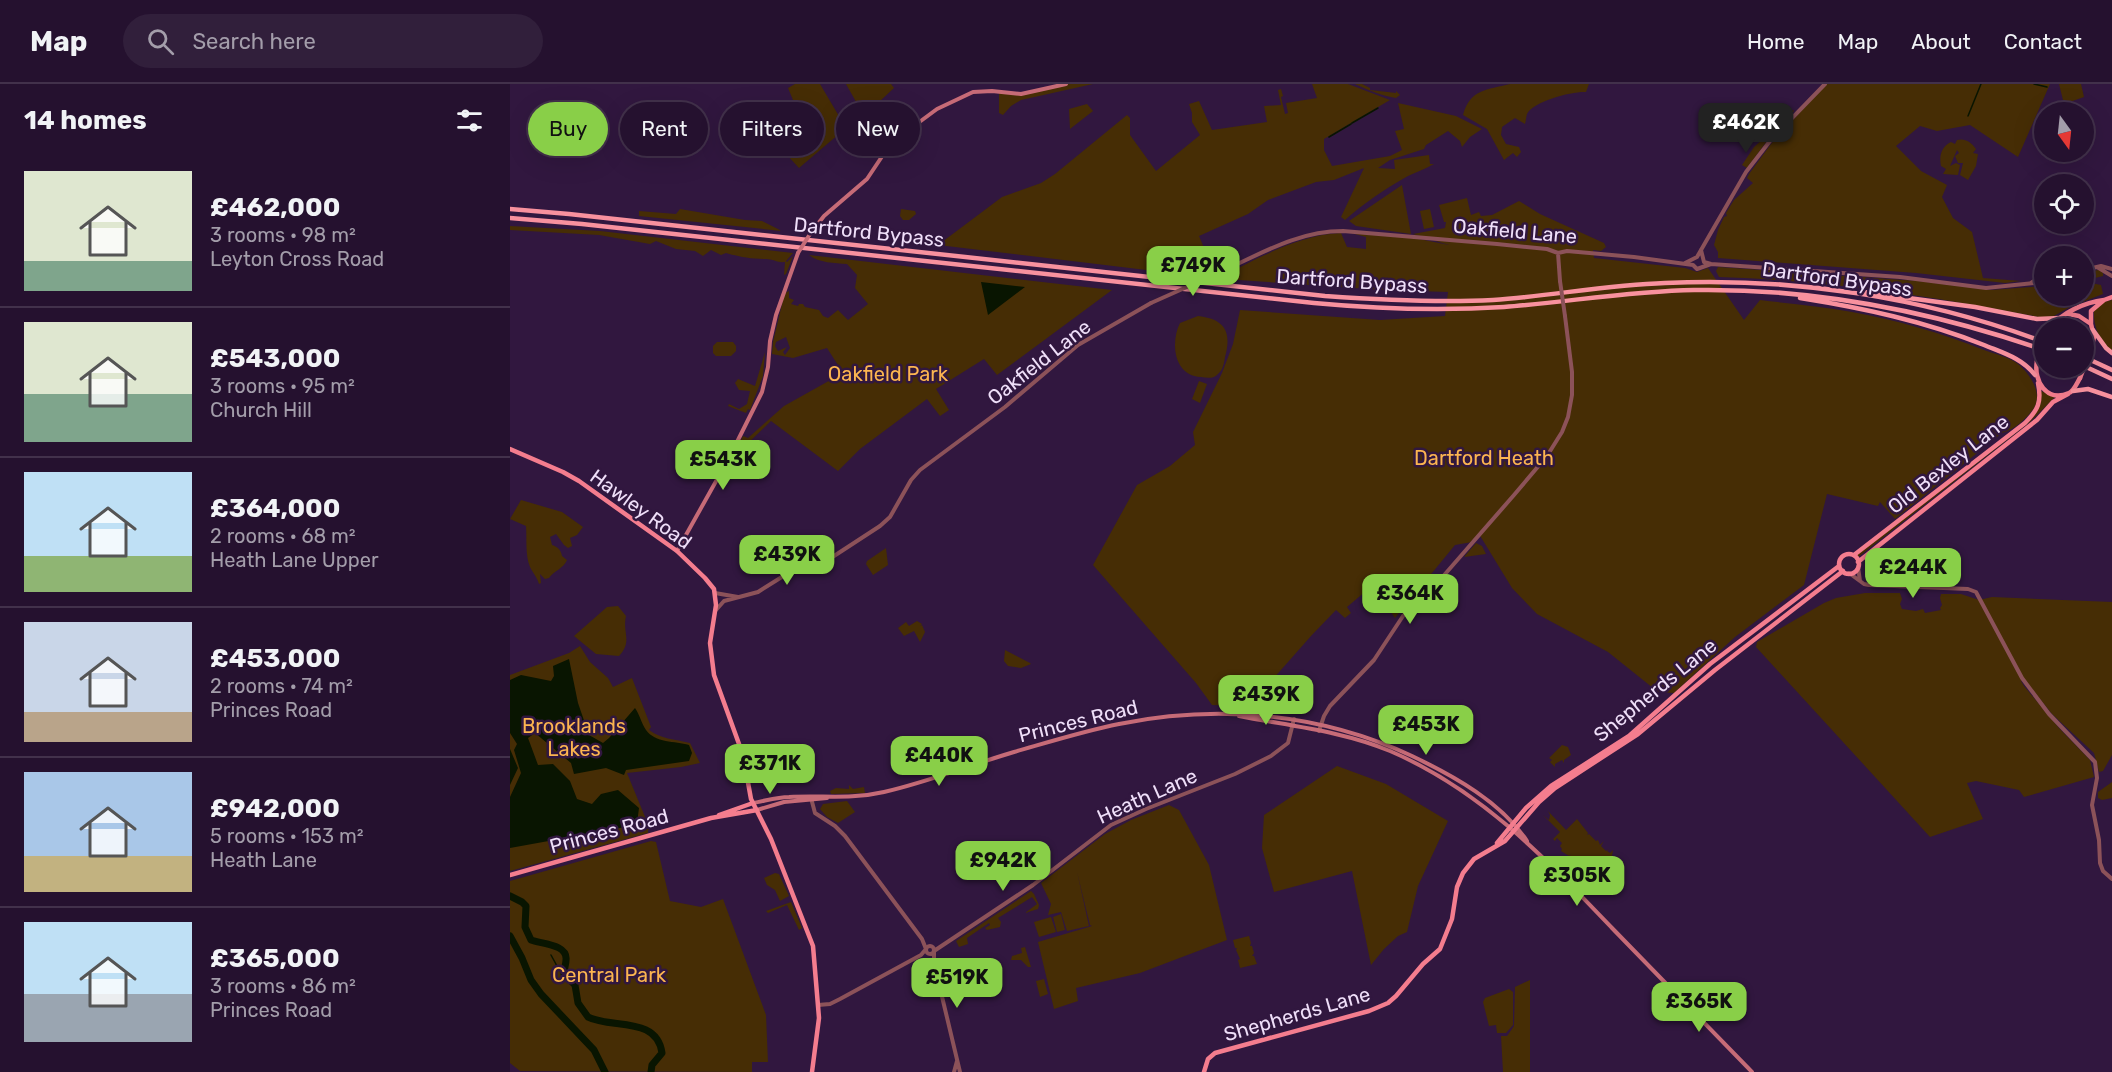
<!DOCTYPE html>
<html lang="en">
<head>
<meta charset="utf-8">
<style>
  body { margin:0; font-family:Rubik,sans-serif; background:#311f3b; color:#f1f3f6; height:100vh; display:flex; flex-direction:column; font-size:22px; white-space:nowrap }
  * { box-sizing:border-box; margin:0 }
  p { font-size:20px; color:#a39daa }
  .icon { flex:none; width:33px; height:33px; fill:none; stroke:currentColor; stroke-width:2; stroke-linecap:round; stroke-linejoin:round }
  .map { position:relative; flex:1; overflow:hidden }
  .drawer { display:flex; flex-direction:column; background:#25112f; width:510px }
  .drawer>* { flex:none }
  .guide { position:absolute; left:18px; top:18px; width:570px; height:54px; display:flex; gap:12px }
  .needle { width:39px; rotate:165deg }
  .buttons { position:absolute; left:1524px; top:18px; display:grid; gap:12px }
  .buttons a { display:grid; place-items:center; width:60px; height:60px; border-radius:50%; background:#25112f; box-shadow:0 6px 24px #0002,0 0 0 2px #42314b; font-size:30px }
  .price { position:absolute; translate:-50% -51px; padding:0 14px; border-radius:12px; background:#89cf48; color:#111; font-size:20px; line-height:39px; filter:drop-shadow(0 2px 3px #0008) }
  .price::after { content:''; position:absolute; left:50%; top:36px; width:18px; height:14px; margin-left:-9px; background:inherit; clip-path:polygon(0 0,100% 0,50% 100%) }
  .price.on { background:#222; color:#fff }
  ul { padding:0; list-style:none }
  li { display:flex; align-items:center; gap:18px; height:150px; padding:0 24px }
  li+li { border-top:2px solid #42314b }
  li span { display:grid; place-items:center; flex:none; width:168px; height:120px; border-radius:0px; color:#555 }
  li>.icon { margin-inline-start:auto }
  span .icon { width:72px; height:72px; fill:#fffc; stroke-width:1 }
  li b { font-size:26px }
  h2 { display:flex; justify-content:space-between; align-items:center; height:72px; padding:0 24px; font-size:26px }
  .chip { padding:0 21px; border-radius:27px; background:#25112f; box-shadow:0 6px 24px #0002,0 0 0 2px #42314b; font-size:21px; line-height:54px }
  .chip.on { background:#89cf48; color:#111 }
  header { display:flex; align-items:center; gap:36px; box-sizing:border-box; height:84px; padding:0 30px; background:#25112f; border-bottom:2px solid #42314b }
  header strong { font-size:28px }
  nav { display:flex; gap:33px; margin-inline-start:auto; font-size:21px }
  .search { width:420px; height:54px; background:#311f3b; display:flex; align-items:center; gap:15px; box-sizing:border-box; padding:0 21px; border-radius:33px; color:#a39daa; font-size:22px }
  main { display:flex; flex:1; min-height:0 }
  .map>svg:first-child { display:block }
  .green { fill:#462d05; fill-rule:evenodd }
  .water { fill:#091501 }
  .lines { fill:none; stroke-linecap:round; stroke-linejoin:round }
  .stream { stroke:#091501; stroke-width:1.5 }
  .river { stroke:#091501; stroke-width:7 }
  .tertiary { stroke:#8c5259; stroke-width:4 }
  .secondary { stroke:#c66b77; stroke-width:4 }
  .primary { stroke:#f47d8e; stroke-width:4.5 }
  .trunk { stroke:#f8919e; stroke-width:4.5 }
  .tertiary-bridge { stroke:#8c5259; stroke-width:4 }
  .secondary-bridge { stroke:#c66b77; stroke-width:4 }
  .primary-bridge { stroke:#f47d8e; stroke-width:4.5 }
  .labels { text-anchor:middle; stroke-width:5; stroke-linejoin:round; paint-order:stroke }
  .street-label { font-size:20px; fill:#efdff9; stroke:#31173f }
  .park-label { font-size:20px; fill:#fcb550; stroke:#31173f }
</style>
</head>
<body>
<header>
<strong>Map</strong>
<div class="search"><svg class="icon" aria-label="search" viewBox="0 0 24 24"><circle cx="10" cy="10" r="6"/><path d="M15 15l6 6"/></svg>Search here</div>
<nav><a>Home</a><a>Map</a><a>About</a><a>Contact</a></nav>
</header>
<main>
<section class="drawer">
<h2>14 homes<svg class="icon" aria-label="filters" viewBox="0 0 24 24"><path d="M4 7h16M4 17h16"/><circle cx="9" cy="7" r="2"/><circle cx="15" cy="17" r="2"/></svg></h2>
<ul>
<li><span style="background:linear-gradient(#dfe7d0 75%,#7fa58c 0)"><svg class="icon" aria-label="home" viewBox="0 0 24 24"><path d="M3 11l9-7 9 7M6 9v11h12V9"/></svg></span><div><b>£462,000</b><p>3 rooms · 98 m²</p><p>Leyton Cross Road</p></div></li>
<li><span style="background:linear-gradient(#dfe7d0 60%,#7fa58c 0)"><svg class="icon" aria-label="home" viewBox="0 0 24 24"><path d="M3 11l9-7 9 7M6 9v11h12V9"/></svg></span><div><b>£543,000</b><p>3 rooms · 95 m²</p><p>Church Hill</p></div></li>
<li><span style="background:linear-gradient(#bfe0f5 70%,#8fb573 0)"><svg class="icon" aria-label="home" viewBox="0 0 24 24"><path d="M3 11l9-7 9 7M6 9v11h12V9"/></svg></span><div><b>£364,000</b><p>2 rooms · 68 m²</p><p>Heath Lane Upper</p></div></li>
<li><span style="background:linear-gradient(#c9d6e8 75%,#b9a48a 0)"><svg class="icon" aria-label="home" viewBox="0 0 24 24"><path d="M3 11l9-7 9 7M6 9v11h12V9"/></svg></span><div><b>£453,000</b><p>2 rooms · 74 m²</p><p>Princes Road</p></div></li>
<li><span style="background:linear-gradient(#a9c7e8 70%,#c2b280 0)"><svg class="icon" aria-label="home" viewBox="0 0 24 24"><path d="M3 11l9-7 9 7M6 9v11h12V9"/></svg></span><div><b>£942,000</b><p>5 rooms · 153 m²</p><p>Heath Lane</p></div></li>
<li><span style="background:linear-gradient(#bfe0f5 60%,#9aa5b1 0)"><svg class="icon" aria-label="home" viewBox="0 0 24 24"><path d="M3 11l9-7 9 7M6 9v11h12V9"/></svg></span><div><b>£365,000</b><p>3 rooms · 86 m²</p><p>Princes Road</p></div></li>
</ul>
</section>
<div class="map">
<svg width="1602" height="988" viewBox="0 0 1602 988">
  <rect width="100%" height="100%" fill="#31173f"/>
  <path class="green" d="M285,0H310L336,44L289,84L252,44L283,16L278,4Z
    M336,0H381L384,4L354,32Z
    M557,0H583L511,16L501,22L493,31L489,29V8L503,11Z
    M802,0H838L880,16L814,55V66L822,82L880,72L892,66L885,47L894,45L888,19L946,32L972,45L960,53L952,63L950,57L938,47L916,61L914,65L880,76L868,84L885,85L884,76L919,71L920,80H924C915,85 906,88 898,92C876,104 853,120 835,136L831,133L854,84L824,96L806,98L758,116L738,130L689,152L704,187L686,192L428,161L492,113L531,99L545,90L617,31L620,34V51L646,87L690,51L682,38V29L679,20L689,17L702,46L757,38L754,22L771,21L768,6L771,5L773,12L771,13L775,30L778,29L776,19L807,14Z
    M845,0H852L860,4V6L886,9V7L890,11L886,14C872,12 858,6 845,0Z
    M1000,0H1079L1076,8C1063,7 1023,17 1017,30C1016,33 1016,37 1015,40L1005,34L992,43L991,51L996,60L1009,63L1011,68L1007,73L1003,69L994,76L977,45L953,31C960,5 977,6 1000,0Z
    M1316,0H1540L1508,73L1460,41L1427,47L1410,42L1386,62L1411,87L1437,101L1432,113L1443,134L1462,148L1473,194L1511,197L1495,199L1406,189L1208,174V168L1204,161L1208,146L1214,133L1217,132L1216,129L1224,116L1243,99L1237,94L1239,90L1261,60Z
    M1549,0H1571L1574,13L1554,20Z
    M577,20L583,27L560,45L559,25Z
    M1283,26L1284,27L1261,53H1258L1255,49Z
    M1254,54L1257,57L1237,84L1232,81L1244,63Z
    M1447,56C1455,54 1461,58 1466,65L1463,69L1468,70L1466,82L1458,96L1450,91L1453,79H1448L1445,72L1449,69L1447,66L1440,82L1446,79L1450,81L1448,91L1433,90L1436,85L1431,82C1429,72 1431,63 1441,58L1445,60Z
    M892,101L901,150L846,142L839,137Z
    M957,114L961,131L969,128L971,132L982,131L1009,117L1030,130L1094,159L1096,163L1091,167L1083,166L1084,174L1175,184L1187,188L1198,184L1234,236L1250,216C1281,220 1312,222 1342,228C1387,236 1431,249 1474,266C1485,270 1499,273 1508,280C1520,290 1533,309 1524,324C1517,334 1504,346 1492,349L1385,435L1370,418L1368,422L1317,410L1294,501L1225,553L1164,609L1148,608L1098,568L1027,530L1002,504L969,450L962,458L945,461L885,534L862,502L837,523L841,529L835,534L826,526L801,552L763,595L746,593L741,623L702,621L686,599L583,481L627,401L660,382L685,361L683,348L712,289L723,260L730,226L870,236L935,232L938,208L874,206L714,195L716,190C753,172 789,151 831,149L837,163L856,165V153L841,149L904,154L939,161L903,150L935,144L936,138H934L929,121Z
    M170,125L235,136L252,137L272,147L129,132V127L166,130Z
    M391,125L405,127L406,130L399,136H393L390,132Z
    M920,125L924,143L914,145L910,127Z
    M0,142L90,147L283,169L276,177L277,178L283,172L276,190L274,191L275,178C268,179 263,175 256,175C241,175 230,173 216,169L211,171L201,166L193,172L185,167L166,165L146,157L140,160L89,151L0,146Z
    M299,171L602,206L487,291L474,275L426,305L439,326L430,332L417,315L350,365L328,387L261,337L236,361L230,358L233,352L238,354L274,322L333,289L317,264L283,274L262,270L263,258L273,216L275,209L279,207V214L284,216L281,220L288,222L289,220H293L295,223L309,226L313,232L318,234L328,226L338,236L358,220L345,204L347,191L337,180C325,179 309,179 299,171ZM276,253L280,264L275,271L273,268L277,263L268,267L265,262L266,258Z
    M1208,183L1408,197L1481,206L1534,202V212H1574V188L1589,186L1593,189V192L1581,195V199L1591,201L1593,210L1560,223L1542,233L1534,234C1427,213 1319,196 1209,193L1206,187Z
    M1602,216V267C1590,260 1583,241 1584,227L1594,218Z
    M688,232C715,235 722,248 715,273C714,279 713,286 708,290C704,295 697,294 691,293C664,292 660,259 670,239Z
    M207,258H223L226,262V267L221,272H206L203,269V262Z
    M255,268L253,292L240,326L238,325L236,329L218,322L219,320L229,325L237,320L240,307L229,306L225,299L228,295L245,302Z
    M689,297L697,300L690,319L682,315Z
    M1531,307L1545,313L1520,338L1347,474L1345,471L1521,335Z
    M11,416L52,428L73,443L67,451L60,454L62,462L58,464L54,461L46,450L40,453L42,461C48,463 51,466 52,472L57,476C54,484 44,487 39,494L35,495L30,490L31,499L29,500C27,493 23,489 20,483C15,471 17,454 16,442L0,435Z
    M966,459L972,462L976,470L954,473Z
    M376,464L378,481L363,491L356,480L357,477Z
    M1355,509H1390L1392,515L1390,520L1392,525L1406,527L1413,525L1415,529L1431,526L1430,524L1432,521L1430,514L1431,510H1451L1469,516L1482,513L1602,518V671L1593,687L1589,688L1584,669L1542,630L1514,595L1511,597L1514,602L1549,644L1580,676L1584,693L1514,713L1509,706L1466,697L1457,699L1473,735L1420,753L1246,563L1247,558L1314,519L1326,514Z
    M108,522L116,532C112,549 123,557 109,572L86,570L64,552L97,523Z
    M407,537L412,540L410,542L412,541L415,548L410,558L404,547L394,552L388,544L396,538L399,542Z
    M70,562L80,578L98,594L103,603L122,594L141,643L139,646C151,655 164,655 180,659L190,679L171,683L117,689L140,745L138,746V749L0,787V591L59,569Z
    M495,566L520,579L521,580L511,584L498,582L494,577Z
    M1052,661L1058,663L1061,671L1054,676V679L1052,676L1045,680V683L1040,678L1042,676L1039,674Z
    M428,670L435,681L406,690L404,686Z
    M827,682L876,700L938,737L908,802L897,848L888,852L874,865L861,881L842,787L764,808L752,764L754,731Z
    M1602,698V714L1592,716L1588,714V708Z
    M339,701L343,705L354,703L355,709L321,710L320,707L326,704L339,705Z
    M337,717L345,728L328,739L317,733L310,725L313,720Z
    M659,721L669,726L699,781L717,856L630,889L566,904L568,917L544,925L528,858L582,842L580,841L567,788L579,842L557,847L551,828L538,831L541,820L531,799L595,750L621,736Z
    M1038,727L1056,746L1067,735L1078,749L1077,751L1079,750L1086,757L1088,756L1090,761L1094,757L1091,762L1096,767L1099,765L1097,767L1100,769L1103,766L1102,772L1105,776L1109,772L1106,778L1114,783L1101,795L1095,789L1082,801V794L1076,793L1072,787L1067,789L1070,786L1068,782L1067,783L1065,780L1060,783L1064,779L1058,774L1061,770L1059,772L1051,767L1052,765L1050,762L1052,759L1047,754L1045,757L1043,755L1050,748L1033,731L1039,736L1040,731Z
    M141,757L146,758L160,817L191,823L213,815L256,931L258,978H242V988L10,987L0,979V797Z
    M265,789L269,790L279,812L270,817L265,806L257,801L254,794Z
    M521,807L524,810L529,821L528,825L515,829L527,820L522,813L488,834L491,838L490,843L477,846L475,844L480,841L479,839L457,854L458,860L449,863L446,857Z
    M281,818L292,844L289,846L277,821L258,829L256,827Z
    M551,830L555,846L547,848L543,833Z
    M541,833L546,848L529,853L524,838Z
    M739,852L741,859L740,862H742L744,869L742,872H744L747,880L730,884L728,876L730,875L726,866L727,864H725L723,856Z
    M515,863L521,883H518L511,876H501L502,872L512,869L511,864Z
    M534,895L538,910L530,913L526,897Z
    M1020,896V988H993L991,952H997L1004,942L1005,903Z
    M999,905L1003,908V941L996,949H987L986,941L979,942L973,918L975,914Z"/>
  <path class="water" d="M471,198L515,203L478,231Z
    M59,575L68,619L79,651L93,659L99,654L125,624C130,631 131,639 136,646C145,659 165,657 179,661L182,669L179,677L116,686L114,691L96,684L64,690L61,679L25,649L18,654L28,681L43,680L60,697L67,715L82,720L91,710L108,706L129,724L127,739L110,744L0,764V713L11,689L4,666L7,660L0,649V596L11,591L41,597L44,592L43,582Z
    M0,665L8,684L0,701Z"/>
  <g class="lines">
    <path class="stream" d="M1524,0L1537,3
      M1458,32L1471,0
      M842,39L868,24
      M819,53L841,40
      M41,871L47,882L53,888"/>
    <path class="river" d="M0,812L12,818L16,822L15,843L21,856C31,860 58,860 56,876C56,880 54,885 54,890L65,901L68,919L78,933C102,945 147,932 152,969L142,981L141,988
      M0,852L12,874L21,896L31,910L84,966L95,988"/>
    <path class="tertiary" d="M1191,166L1194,178L1201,180L1390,193L1476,204L1534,198
      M1048,169L1050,197
      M1175,179L1187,173L1236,88L1260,57L1315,0
      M1587,183L1602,192
      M715,186C754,168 789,147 833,147L987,160L1037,165L1048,169L1057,167L1124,173L1183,181L1187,185L1201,180
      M1574,186L1591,182L1602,185
      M1521,199L1528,194L1534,185
      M1348,483L1350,497
      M1339,489L1354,500L1359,501L1458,505L1466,508L1512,594L1539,630L1585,678L1587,694L1582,721L1589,756L1590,779L1593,787L1602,795
      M205,509L228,513
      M206,526L214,517L248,508L283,486L324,472L370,442L380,433L401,396L410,386L495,323L568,261L641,219
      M809,647L814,632L820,622L864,576L893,532L929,497L1004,411L1037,372L1052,348L1058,333L1062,311V288L1055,232
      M301,714L305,729L325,742L335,752L412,855L416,865
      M416 866a4 4 0 1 1 8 0a4 4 0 1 1-8 0Z
      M424,867L523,801L601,741L636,725L725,690L761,672L778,659L784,635
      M424,867V879L450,988
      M308,921L320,920L330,915L411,871L416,865
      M444,988L447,977"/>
    <path class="secondary" d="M300,150L314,132L357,95L381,59L427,25L463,8L482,7L511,10L556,0
      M167,467L219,374L252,308L258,283L260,257L266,231L288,169
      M729,632C780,642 832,647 880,667C971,706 1035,774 1102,844C1149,892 1195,940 1242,988
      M243,719C255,717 267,713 279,713C313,711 339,716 374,708C418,698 460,681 504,668C539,658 574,647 609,640C708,620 810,629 902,672C944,692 991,718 1017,757
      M247,726L274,718L317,714"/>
    <path class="primary" d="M1559,230L1569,232L1581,240L1584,253L1581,266
      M1581,240V227L1594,216L1602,213
      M1541,244C1550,229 1576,218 1594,216
      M1527,277C1523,297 1537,319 1559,309C1564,307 1567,299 1570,294
      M0,365L53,388L69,397L167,467L195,494L204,505L206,521L200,559L204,591L233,671L241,715L261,755L303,862L309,934L302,988
      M1329 480a10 10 0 1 1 20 0a10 10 0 1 1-20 0Z
      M1344,471L1515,339C1528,326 1532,318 1528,299
      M1348,478L1527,336L1543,318L1558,310
      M209,731L243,719
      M987,759L1016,724L1041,702L1119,652L1200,580L1329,482
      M0,791L201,734L247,726
      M694,988L698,975L705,969L859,927L878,919L886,912L913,880L930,865L942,835L947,803L953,789L964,775L995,757L1029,718L1045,704L1128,650L1205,586L1333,487"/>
    <path class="trunk" d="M0,125L59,130L815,212C871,216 927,219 983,216C1040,212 1097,201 1155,199C1283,193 1414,213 1534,258
      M0,134L72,140L804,219C868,225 931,227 994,223C1058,218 1120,207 1184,206C1304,204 1421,227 1534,266
      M1354,208L1465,223L1527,235L1550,234
      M1290,214C1353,224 1414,237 1474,261C1493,269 1512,274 1525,291
      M1583,246L1596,264L1602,269
      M1574,273L1602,286
      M1574,282L1602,295
      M1563,307L1578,305L1602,313"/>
    <path class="tertiary-bridge" d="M1050,197L1055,232
      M641,219L715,186"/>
    <path class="secondary-bridge" d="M288,169L300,150"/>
    <path class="primary-bridge" d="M1527,277L1534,259
      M1570,294L1581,266"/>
  </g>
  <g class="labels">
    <g class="street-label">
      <text transform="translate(1005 147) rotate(5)" y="7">Oakfield Lane</text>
      <text transform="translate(359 148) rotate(6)" y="7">Dartford Bypass</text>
      <text transform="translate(1327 195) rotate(8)" y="7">Dartford Bypass</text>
      <text transform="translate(842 197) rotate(4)" y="7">Dartford Bypass</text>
      <text transform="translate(529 278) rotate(-38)" y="7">Oakfield Lane</text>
      <text transform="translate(1438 380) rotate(-38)" y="7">Old Bexley Lane</text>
      <text transform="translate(131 425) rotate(36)" y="7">Hawley Road</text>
      <text transform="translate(1145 606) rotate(-39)" y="7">Shepherds Lane</text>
      <text transform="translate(568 637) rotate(-14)" y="7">Princes Road</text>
      <text transform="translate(637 712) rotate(-24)" y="7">Heath Lane</text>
      <text transform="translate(99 747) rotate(-15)" y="7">Princes Road</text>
      <text transform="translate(787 930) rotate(-16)" y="7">Shepherds Lane</text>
    </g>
    <g class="park-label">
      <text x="378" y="297">Oakfield Park</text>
      <text x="974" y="381">Dartford Heath</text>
      <text x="64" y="649">Brooklands<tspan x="64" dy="23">Lakes</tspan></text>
      <text x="99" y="898">Central Park</text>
    </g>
  </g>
</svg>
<div class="buttons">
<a><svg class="needle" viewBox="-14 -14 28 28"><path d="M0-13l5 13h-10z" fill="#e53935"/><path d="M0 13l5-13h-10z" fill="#a39daa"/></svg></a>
<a><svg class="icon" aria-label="locate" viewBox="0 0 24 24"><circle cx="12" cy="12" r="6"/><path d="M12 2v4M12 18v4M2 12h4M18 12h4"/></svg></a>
<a>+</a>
<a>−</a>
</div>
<b class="price on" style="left:1236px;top:70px">£462K</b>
<b class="price" style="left:683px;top:213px">£749K</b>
<b class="price" style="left:213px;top:407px">£543K</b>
<b class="price" style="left:277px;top:502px">£439K</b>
<b class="price" style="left:1403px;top:515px">£244K</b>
<b class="price" style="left:900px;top:541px">£364K</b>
<b class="price" style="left:756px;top:642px">£439K</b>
<b class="price" style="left:916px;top:672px">£453K</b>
<b class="price" style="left:429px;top:703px">£440K</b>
<b class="price" style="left:260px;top:711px">£371K</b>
<b class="price" style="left:493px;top:808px">£942K</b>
<b class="price" style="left:1067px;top:823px">£305K</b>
<b class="price" style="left:447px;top:925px">£519K</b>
<b class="price" style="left:1189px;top:949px">£365K</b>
<div class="guide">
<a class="chip on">Buy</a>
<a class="chip">Rent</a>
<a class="chip">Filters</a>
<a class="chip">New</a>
</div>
</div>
</main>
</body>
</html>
